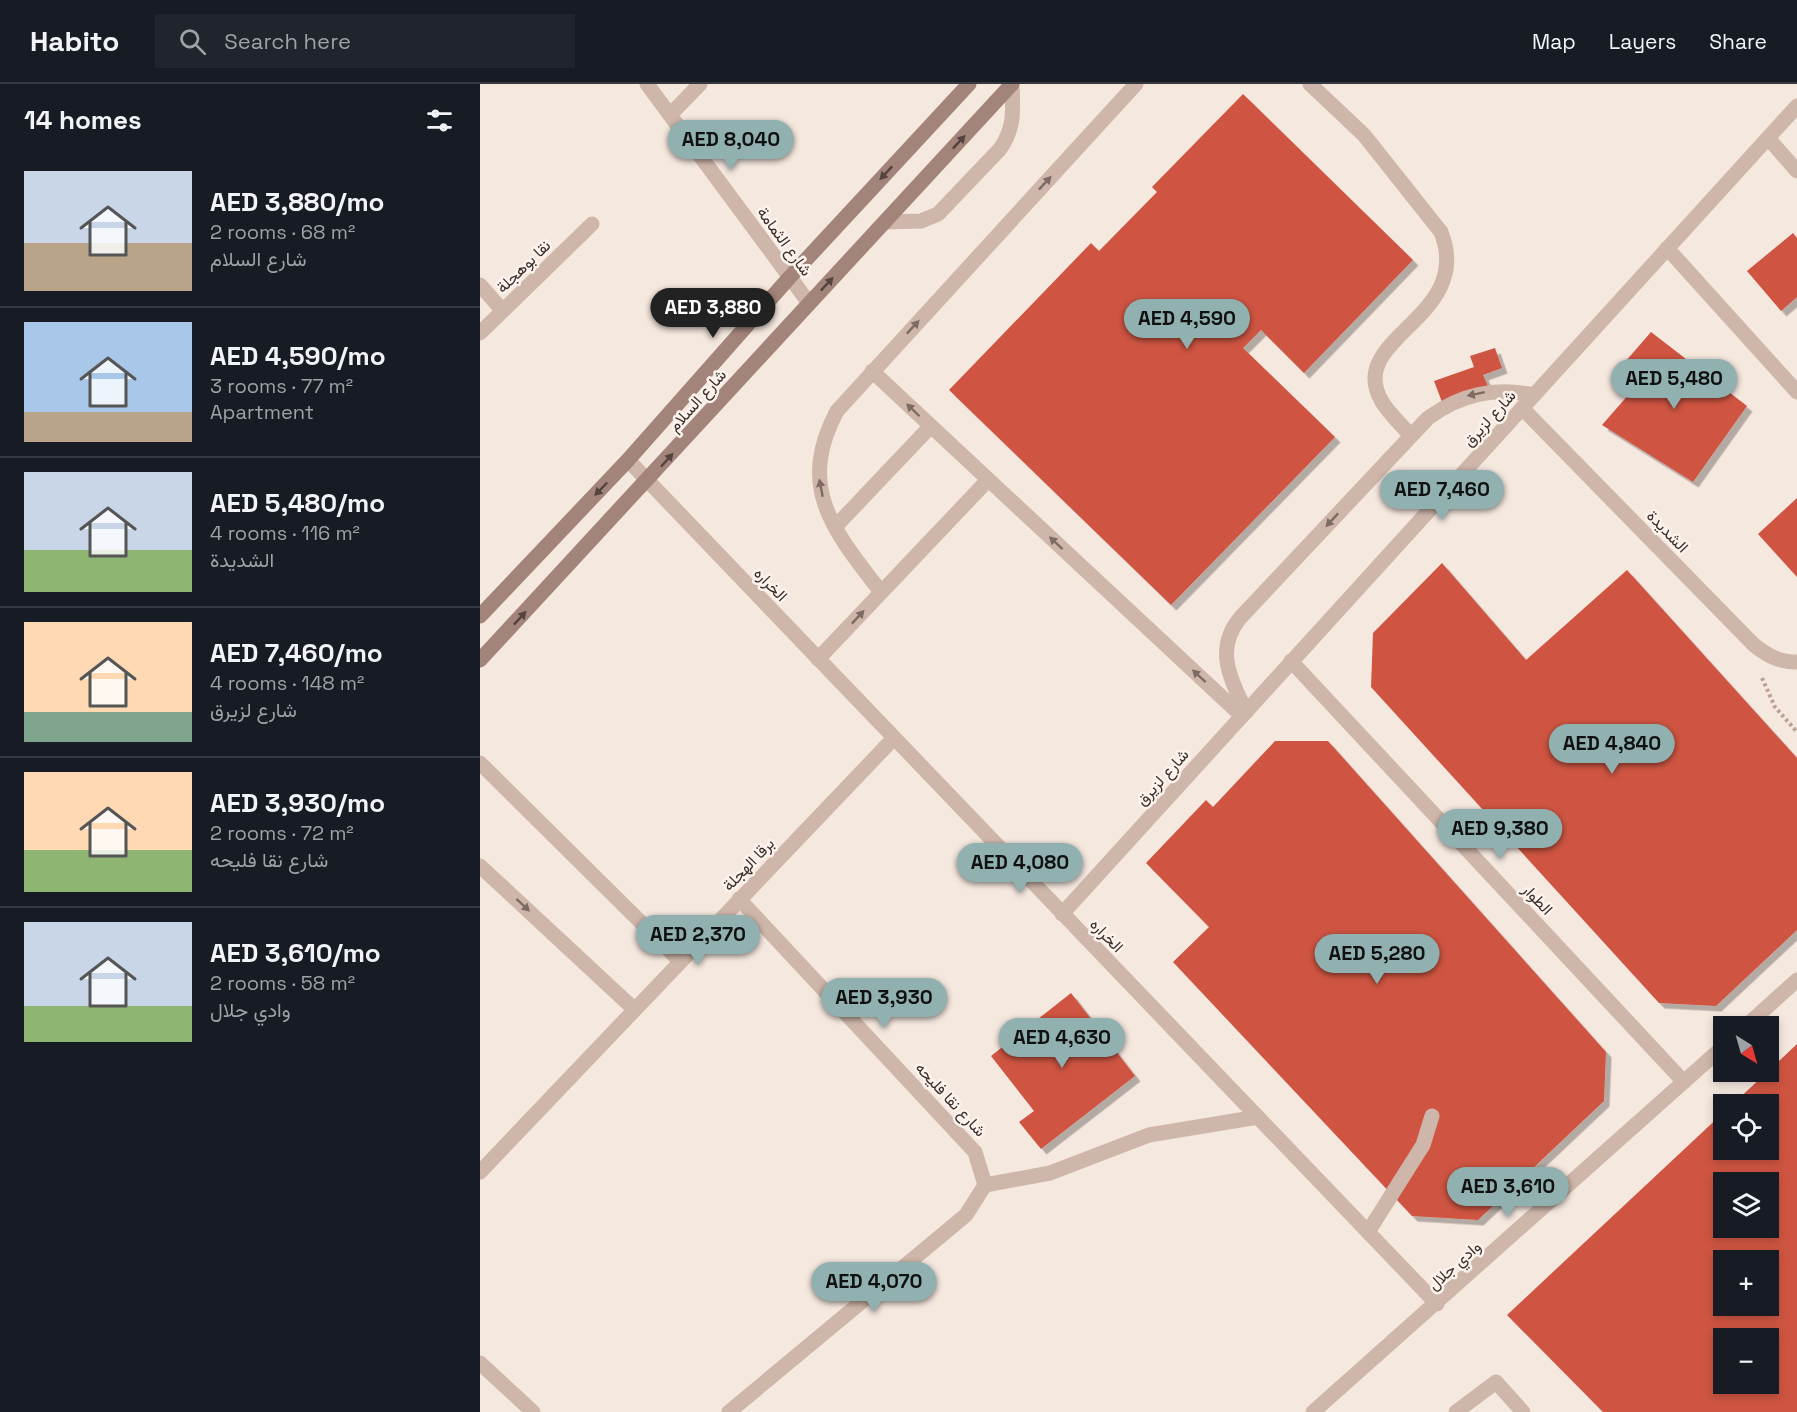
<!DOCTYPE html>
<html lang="en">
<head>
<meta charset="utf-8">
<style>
  body { margin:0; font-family:"Space Grotesk",Vazirmatn,sans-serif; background:#20242c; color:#f1f3f6; height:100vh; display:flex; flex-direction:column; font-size:22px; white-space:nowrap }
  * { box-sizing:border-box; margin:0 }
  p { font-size:20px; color:#9ea1a6 }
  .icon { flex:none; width:33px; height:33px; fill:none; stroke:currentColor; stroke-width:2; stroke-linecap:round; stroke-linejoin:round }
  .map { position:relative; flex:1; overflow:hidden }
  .panel { display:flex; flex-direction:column; background:#171b24; width:480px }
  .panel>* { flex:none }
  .needle { width:39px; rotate:143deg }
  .tools { position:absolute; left:1233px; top:932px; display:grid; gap:12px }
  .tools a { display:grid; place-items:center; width:66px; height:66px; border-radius:0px; background:#171b24; box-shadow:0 3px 9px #0003; font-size:30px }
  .price { position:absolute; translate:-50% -51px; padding:0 14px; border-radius:21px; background:#91b1b1; color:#111; font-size:20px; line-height:39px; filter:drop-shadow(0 2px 3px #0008) }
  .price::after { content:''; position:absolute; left:50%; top:36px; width:18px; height:14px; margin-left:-9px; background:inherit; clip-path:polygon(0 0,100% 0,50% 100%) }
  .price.on { background:#222; color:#fff }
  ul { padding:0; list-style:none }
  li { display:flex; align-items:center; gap:18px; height:150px; padding:0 24px }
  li+li { border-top:2px solid #363941 }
  li span { display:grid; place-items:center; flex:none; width:168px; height:120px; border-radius:0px; color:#555 }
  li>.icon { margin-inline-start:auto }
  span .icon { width:72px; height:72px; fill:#fffc; stroke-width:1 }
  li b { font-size:26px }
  h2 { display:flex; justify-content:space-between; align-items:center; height:72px; padding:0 24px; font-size:26px }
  header { display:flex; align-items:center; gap:36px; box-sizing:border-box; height:84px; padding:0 30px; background:#171b24; border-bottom:2px solid #363941 }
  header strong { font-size:28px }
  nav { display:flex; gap:33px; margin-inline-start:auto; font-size:21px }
  .search { width:420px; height:54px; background:#20242c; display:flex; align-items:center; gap:15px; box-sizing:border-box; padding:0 21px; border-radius:0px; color:#9ea1a6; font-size:22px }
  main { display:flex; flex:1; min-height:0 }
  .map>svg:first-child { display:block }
  .building { fill:#cf5443; fill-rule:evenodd; filter:url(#shadow) }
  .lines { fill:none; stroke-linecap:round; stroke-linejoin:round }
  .path { stroke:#bba093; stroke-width:4; stroke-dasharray:3 3; stroke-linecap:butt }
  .lane { stroke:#cfb6aa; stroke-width:15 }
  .street { stroke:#cfb6aa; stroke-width:15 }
  .secondary { stroke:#a3847a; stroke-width:15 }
  .oneway { fill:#55433e }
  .oneway2 { fill:#7e6b64 }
  .labels { text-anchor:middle; stroke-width:5; stroke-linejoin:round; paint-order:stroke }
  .street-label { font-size:16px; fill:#3b2d2a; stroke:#fcf3ed }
</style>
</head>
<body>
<header>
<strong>Habito</strong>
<div class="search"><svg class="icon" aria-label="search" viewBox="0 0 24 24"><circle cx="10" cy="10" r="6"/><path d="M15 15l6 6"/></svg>Search here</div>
<nav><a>Map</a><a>Layers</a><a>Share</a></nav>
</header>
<main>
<section class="panel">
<h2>14 homes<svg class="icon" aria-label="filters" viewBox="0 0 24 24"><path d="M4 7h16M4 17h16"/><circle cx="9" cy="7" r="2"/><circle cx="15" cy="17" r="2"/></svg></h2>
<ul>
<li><span style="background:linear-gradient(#c9d6e8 60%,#b9a48a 0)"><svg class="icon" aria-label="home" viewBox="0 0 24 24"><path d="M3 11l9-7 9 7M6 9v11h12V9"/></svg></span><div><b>AED 3,880/mo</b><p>2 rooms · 68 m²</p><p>شارع السلام</p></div></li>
<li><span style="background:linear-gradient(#a9c7e8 75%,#b9a48a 0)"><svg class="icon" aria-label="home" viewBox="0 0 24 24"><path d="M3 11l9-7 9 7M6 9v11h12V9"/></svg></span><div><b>AED 4,590/mo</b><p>3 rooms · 77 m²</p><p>Apartment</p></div></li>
<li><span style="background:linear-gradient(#c9d6e8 65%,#8fb573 0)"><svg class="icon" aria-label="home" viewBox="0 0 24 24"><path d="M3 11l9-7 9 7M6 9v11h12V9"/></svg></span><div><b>AED 5,480/mo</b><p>4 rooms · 116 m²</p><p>الشديدة</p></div></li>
<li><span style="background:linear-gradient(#ffd9b3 75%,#7fa58c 0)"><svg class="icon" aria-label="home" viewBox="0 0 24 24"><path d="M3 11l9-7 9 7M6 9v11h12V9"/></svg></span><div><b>AED 7,460/mo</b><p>4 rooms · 148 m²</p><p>شارع لزيرق</p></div></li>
<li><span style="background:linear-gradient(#ffd9b3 65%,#8fb573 0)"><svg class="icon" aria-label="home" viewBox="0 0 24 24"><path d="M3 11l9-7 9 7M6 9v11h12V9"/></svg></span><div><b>AED 3,930/mo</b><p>2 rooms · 72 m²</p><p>شارع نقا فليحه</p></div></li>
<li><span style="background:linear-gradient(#c9d6e8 70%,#8fb573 0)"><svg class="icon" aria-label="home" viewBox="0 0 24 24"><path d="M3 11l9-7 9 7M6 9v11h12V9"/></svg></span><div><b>AED 3,610/mo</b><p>2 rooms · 58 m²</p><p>وادي جلال</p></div></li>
</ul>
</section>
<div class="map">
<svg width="1317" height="1328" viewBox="0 0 1317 1328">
  <defs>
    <filter id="shadow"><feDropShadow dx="5.5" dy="5.5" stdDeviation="0" flood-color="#0004"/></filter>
  </defs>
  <rect width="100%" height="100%" fill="#f5e8df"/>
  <path class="building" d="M763,10L933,176L824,289L781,246L763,264L855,353L691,521L469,306L611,159L619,167L677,108L672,103Z
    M1313,149L1317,154V213L1301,227L1267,187Z
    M1171,248L1267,322L1213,398L1122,341L1164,293L1145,278Z
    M1015,264L1022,284L1003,291L1008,302L962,318L954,297L994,283L990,272Z
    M1317,414V493L1278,450Z
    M962,479L1046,576L1147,486L1317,674V846L1236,922L1179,919L891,603L893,549Z
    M795,657H848L1126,968L1124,1017L998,1136L932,1132L693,878L729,843L666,779L726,716L733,723Z
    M591,909L655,992L561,1065L539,1038L554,1027L511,972Z
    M1317,960V1328H1123L1027,1231L1244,1028V1065H1288V1020H1253ZM1244,1098H1288V1143H1244ZM1244,1176H1288V1221H1244ZM1244,1254H1288V1299H1244Z"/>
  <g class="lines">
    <path class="path" d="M1282,594L1295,623L1317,648"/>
    <path class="lane" d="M830,0L884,51L961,148C995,234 866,253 901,316C908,329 922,341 931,352
      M405,138L441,137L458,130L520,65C535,44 533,25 532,1
      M392,287L762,632
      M355,443L450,343
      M401,508C354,447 316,404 357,327L656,0
      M338,575L508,396
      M766,628C751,595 734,566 760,534L948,334C981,310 1014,303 1054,311
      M0,782L154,925
      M505,1101L570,1089L669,1051L778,1033
      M888,1148L943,1061L952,1032
      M976,1328L1016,1298L1043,1328"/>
    <path class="street" d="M167,0L329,219
      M190,31L220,0
      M1288,54L1317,87
      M1187,164L1317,308
      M0,201L23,227
      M0,249L112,140
      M1042,324L1274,561C1288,572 1299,578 1317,578
      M148,376L957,1220
      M811,577L1204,998
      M0,679L200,877
      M582,830L1317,22
      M1266,942L1317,896
      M0,1088L414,654
      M0,1279L53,1328
      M249,1328L486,1131L505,1101L495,1068L259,815
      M833,1328L1244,962"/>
    <path class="secondary" d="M0,532L148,376L309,194L489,0
      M0,576L532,0"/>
  </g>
  <defs><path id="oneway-solid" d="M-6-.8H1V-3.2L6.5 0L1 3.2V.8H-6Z" transform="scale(1.5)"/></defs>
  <g class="oneway">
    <use href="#oneway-solid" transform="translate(479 58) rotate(-47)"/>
    <use href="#oneway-solid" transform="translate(406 89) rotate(133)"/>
    <use href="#oneway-solid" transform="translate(347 200) rotate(-47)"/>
    <use href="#oneway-solid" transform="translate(187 376) rotate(-48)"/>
    <use href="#oneway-solid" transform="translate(121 405) rotate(134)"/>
    <use href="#oneway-solid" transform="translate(40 534) rotate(-47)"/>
  </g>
  <g class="oneway2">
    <use href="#oneway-solid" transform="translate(565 99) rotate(-47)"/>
    <use href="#oneway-solid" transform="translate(433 243) rotate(-47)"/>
    <use href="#oneway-solid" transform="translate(996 310) rotate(168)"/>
    <use href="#oneway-solid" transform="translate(433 326) rotate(-136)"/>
    <use href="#oneway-solid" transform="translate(341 404) rotate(-101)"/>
    <use href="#oneway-solid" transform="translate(852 436) rotate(133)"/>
    <use href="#oneway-solid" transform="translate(576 459) rotate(-137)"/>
    <use href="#oneway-solid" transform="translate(378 533) rotate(-47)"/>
    <use href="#oneway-solid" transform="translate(719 592) rotate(-137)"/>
    <use href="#oneway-solid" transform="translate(43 821) rotate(43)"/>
  </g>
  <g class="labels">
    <g class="street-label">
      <text transform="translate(305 157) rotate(54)" y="6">شارع الثمامة</text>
      <text transform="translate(43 182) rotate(-44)" y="6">نقا بوهجلة</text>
      <text transform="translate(217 316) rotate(-48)" y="6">شارع السلام</text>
      <text transform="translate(1009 334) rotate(-48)" y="6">شارع لزيرق</text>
      <text transform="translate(1188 447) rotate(46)" y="6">الشديدة</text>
      <text transform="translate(291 500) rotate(46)" y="6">الخراره</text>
      <text transform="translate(682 693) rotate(-48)" y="6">شارع لزيرق</text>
      <text transform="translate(268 780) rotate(-46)" y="6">برقا الهجلة</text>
      <text transform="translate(1058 815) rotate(47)" y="6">الطوار</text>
      <text transform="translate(627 851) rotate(46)" y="6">الخراره</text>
      <text transform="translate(471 1015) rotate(47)" y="6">شارع نقا فليحه</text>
      <text transform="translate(974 1181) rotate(-42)" y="6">وادي جلال</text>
    </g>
  </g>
</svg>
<div class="tools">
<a><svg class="needle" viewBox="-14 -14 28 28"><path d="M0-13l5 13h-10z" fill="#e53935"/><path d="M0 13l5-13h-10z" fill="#9ea1a6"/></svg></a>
<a><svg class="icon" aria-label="locate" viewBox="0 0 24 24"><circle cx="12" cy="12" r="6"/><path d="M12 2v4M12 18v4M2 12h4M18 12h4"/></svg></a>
<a><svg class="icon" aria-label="layers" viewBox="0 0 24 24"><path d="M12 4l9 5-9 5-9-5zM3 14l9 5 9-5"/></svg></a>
<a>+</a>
<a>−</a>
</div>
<b class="price" style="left:251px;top:87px">AED 8,040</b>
<b class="price on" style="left:233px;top:255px">AED 3,880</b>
<b class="price" style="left:707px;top:266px">AED 4,590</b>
<b class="price" style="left:1194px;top:326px">AED 5,480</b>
<b class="price" style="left:962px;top:437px">AED 7,460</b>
<b class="price" style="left:1132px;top:691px">AED 4,840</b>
<b class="price" style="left:1020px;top:776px">AED 9,380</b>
<b class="price" style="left:540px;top:810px">AED 4,080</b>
<b class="price" style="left:218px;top:882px">AED 2,370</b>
<b class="price" style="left:897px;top:901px">AED 5,280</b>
<b class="price" style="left:404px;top:945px">AED 3,930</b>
<b class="price" style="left:582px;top:985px">AED 4,630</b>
<b class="price" style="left:1028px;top:1134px">AED 3,610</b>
<b class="price" style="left:394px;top:1229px">AED 4,070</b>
</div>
</main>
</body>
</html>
